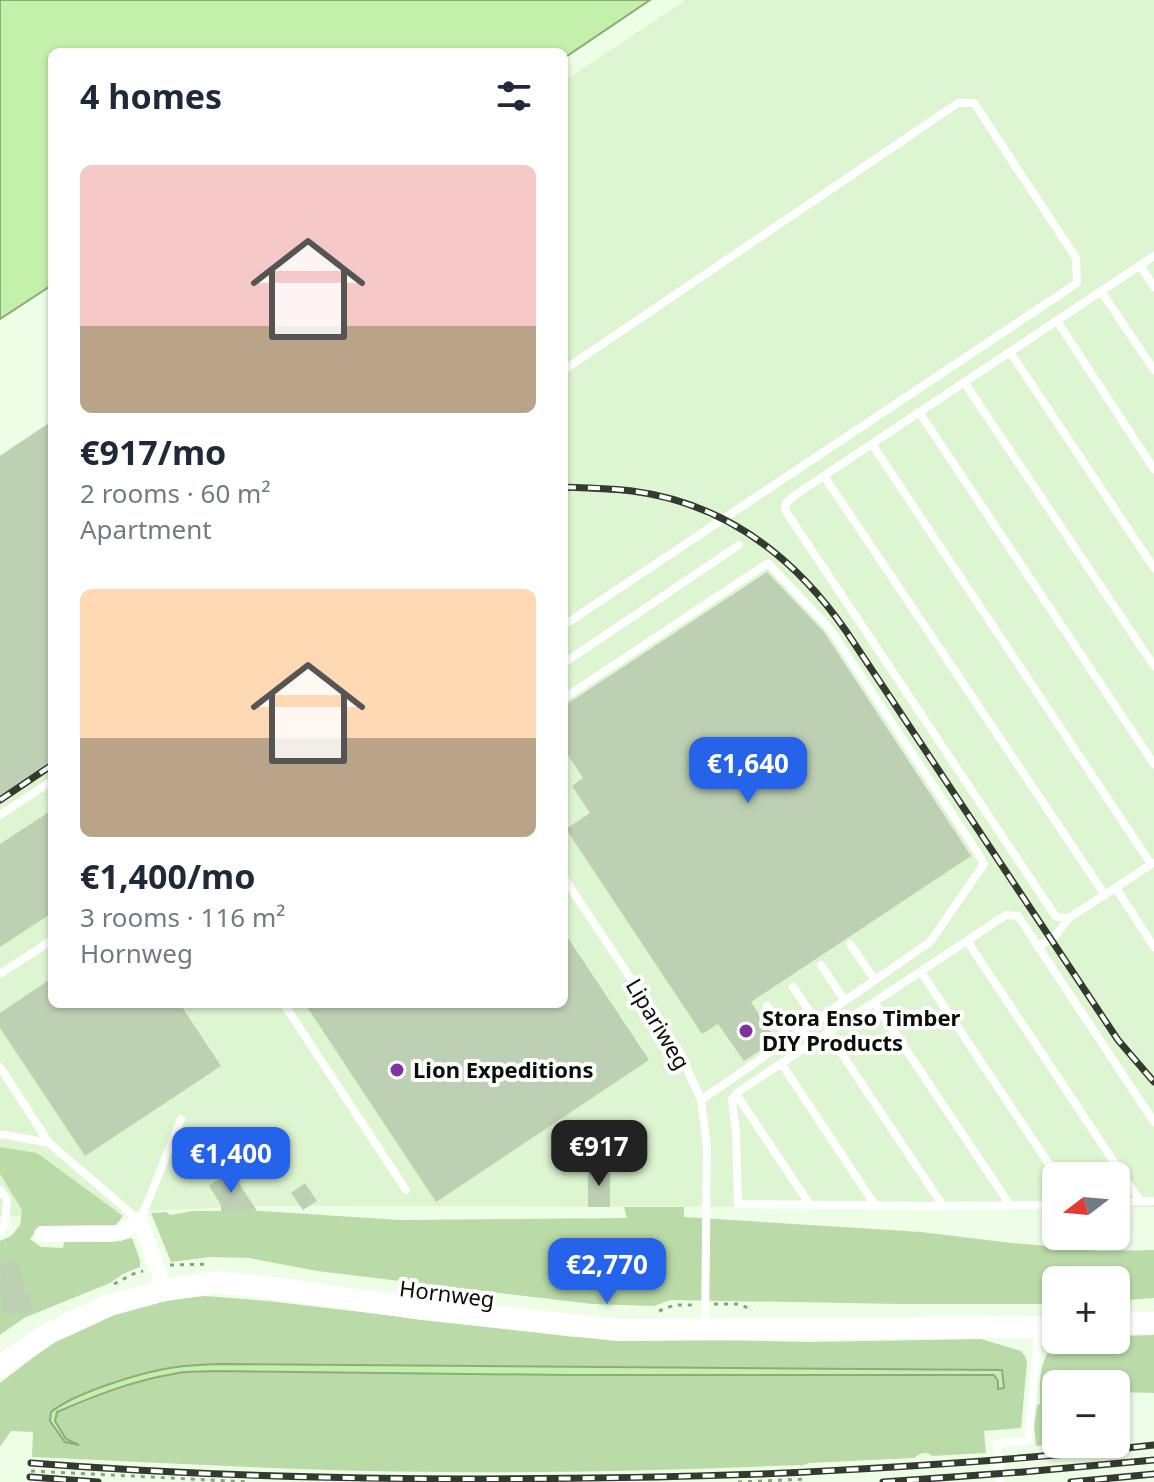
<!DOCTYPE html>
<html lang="en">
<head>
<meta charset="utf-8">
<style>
  body { margin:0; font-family:"Noto Sans",sans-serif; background:#f2f2f3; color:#1f2937; height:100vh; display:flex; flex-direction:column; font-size:30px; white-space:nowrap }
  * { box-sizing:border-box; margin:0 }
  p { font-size:26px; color:#747a83 }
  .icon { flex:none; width:44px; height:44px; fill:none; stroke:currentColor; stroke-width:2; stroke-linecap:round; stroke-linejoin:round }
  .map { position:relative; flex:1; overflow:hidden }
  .sheet { position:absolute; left:48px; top:48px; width:520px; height:960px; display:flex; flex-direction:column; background:#fff; border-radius:12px; box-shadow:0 2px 6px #0004 }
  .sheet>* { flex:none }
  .needle { width:52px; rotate:254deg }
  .controls { position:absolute; left:1042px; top:1162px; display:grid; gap:16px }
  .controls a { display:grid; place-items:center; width:88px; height:88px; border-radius:12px; background:#fff; box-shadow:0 2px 6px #0004; font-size:40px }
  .price { position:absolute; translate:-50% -68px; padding:0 18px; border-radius:16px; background:#2563eb; color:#fff; font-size:26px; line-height:52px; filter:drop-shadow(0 2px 4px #0008) }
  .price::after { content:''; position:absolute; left:50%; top:48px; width:24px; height:18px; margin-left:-12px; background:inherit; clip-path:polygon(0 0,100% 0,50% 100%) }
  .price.selected { background:#222; color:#fff }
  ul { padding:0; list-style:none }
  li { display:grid; align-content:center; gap:16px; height:424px; padding:0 32px }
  li span { display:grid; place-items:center; height:248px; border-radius:12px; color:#555 }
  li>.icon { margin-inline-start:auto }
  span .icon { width:144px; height:144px; fill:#fffc; stroke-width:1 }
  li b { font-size:34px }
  h2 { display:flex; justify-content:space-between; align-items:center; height:96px; padding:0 32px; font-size:34px }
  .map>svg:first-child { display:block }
  .built { fill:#ddf5d0 }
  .green { fill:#badba8; fill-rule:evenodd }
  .water { fill:#c3f0ab; stroke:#8cad7a; stroke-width:2 }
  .building { fill:#bdd0b3 }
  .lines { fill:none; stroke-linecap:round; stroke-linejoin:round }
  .path { stroke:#909c8b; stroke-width:3; stroke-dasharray:4 6; stroke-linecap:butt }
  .lane { stroke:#fff; stroke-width:8 }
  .street { stroke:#fff; stroke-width:16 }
  .secondary { stroke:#fff; stroke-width:22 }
  .rail-casing { stroke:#333b2f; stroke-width:7 }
  .rail { stroke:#fff; stroke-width:4; stroke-dasharray:12; stroke-linecap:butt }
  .poi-dot { fill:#8231a1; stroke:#fff; stroke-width:3 }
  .labels { text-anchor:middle; stroke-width:8; stroke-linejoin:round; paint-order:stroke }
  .poi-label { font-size:22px; font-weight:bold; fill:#0a1007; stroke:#fff; text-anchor:start }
  .street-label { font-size:22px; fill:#0a1007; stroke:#fff }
</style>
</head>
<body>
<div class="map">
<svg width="1154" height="1482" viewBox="0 0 1154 1482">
  <rect width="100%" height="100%" fill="#eefee6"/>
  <path class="built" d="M686,0H1154V1207H1116V1176H1056V1207L262,1206L0,1217V455L52,421V1004H564V81Z"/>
  <path class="green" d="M0,1147L37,1153L123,1216L115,1226H40L30,1239L41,1247L63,1248L64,1242H113L132,1238L140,1260V1267L123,1274L110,1283L24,1318L0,1335V1241L11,1236L20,1225L22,1210L0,1174Z
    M624,1207H684V1217L921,1232L1003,1242L1100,1251L1154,1250V1298L1116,1301V1280H1056V1304H901L670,1300L654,1306L592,1304L317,1271L249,1258L211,1257L171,1262L151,1213L166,1212L170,1215L193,1211H261L400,1220L627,1218Z
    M205,1296L268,1301L574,1337L808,1342L981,1339L1021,1351L1025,1356L1027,1363L1021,1428L984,1431L986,1453L932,1456C926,1450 920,1453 914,1458L809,1463L801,1466L800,1465C679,1470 558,1473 437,1472C302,1471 167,1463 32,1457L33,1432L11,1431L0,1447V1383C20,1368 40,1351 61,1338C103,1310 156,1301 205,1296ZM176,1367L1002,1370L1004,1388L995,1375H565L211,1371C199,1372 185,1371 173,1374C132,1381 94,1396 56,1412L55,1421L66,1439L74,1443L65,1442L50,1421L62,1403Z
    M1154,1335V1393L1116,1392V1384H1056V1444H1066L1036,1446L1034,1427L1037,1405L1040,1404C1040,1378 1038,1360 1058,1341L1116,1340V1336Z"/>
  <path class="water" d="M0,0H650L564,58V52H52V285L0,319Z
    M216,1364L1002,1370L1004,1388L998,1389V1381L994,1375H565L211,1371C199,1372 185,1371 173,1374C132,1381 94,1396 57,1412L55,1421L66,1439L79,1445L65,1442L50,1421L51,1412C76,1392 145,1371 177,1367C190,1365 203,1365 216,1364Z"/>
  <path class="building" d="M52,421V765L0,800V456Z
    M767,572L824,632L971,856L751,1002L776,1040L744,1061L718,1024L702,1034L566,829L590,813L572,786L583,778L564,749V706Z
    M52,810V913L0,947V844Z
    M564,932L649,1060L436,1202L305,1004H564Z
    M52,978V1004H180L221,1066L85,1156L0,1028V1013Z
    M588,1168H610V1207H588Z
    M231,1171L257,1211H221V1205L209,1186Z
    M305,1183L317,1201L303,1210L291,1193Z
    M12,1257L23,1274L19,1276L24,1284V1292H29L31,1312L3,1314L0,1265Z"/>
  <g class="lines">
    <path class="path" d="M170,1265L210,1264
      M114,1284L133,1274L143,1271
      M714,1304H738L753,1310
      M659,1311L674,1305H694
      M31,1471L250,1482
      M738,1482L807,1479"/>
    <path class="lane" d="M1140,265L1154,287
      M1101,291L1154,370
      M1057,321L1154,469
      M1010,352L1154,568
      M564,370L958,103H974L1076,258L1077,283L564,625
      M964,382L1154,666
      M919,412L1154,764
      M872,444L1151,864
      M824,476L1105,895
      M564,663L739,545
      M564,698L768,563L830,629L974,847L984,864L930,942L701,1100
      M0,815L52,781
      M564,878L679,1051L701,1100L707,1147L705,1329
      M1116,888L1154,947
      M1069,918L1056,917L785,510L786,503L795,495L1154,256
      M967,941L1140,1201
      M850,944L875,980
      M1038,947L1056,935L1069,918L1153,863
      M821,965L845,1001
      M921,972L1057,1176
      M0,974L52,940
      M793,987L816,1021
      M874,1002L1010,1205
      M284,1004L406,1190
      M767,1006L789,1039
      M828,1033L943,1206
      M781,1063L875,1205
      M0,1067L49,1143L140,1221L181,1119
      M736,1094L810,1205
      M0,1134L49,1143
      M0,1190L7,1199L5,1224L0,1232
      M1116,1202L1154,1201
      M1056,1205L936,1206L738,1204L736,1134L732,1099L738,1092L1006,915L1018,916L1154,1122
      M1000,1482L997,1443L1028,1441L1039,1328"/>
    <path class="street" d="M42,1234L119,1233L140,1221L165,1290"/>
    <path class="secondary" d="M1116,1325L1154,1322
      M0,1367L49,1333L110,1305L165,1290L218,1282L271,1288L423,1309L618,1330L1056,1327"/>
    <defs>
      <path id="rail" d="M564,487C586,488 609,488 632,491C724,503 794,556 846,631L1118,1040L1154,1082
        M0,800L52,765
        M31,1463C274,1482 519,1482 762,1474C893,1468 1024,1460 1154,1445
        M30,1477L98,1482
        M883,1482L1023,1472L1154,1460
        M1071,1482L1154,1474"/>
    </defs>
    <use href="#rail" class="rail-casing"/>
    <use href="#rail" class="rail"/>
  </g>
  <g class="poi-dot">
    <circle cx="746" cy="1031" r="8"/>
    <circle cx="397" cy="1070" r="8"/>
  </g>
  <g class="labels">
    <g class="poi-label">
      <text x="762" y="1026">Stora Enso Timber<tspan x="762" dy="25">DIY Products</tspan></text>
      <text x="413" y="1078">Lion Expeditions</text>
    </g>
    <g class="street-label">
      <text transform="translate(658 1024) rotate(59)" y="8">Lipariweg</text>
      <text transform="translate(447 1294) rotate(7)" y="8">Hornweg</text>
    </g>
  </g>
</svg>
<div class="controls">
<a><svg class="needle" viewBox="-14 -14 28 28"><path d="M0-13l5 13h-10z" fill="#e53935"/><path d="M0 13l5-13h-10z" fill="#747a83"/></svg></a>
<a>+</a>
<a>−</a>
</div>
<b class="price" style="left:748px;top:805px">€1,640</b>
<b class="price selected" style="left:599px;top:1188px">€917</b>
<b class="price" style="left:231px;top:1195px">€1,400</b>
<b class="price" style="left:607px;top:1306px">€2,770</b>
<section class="sheet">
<h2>4 homes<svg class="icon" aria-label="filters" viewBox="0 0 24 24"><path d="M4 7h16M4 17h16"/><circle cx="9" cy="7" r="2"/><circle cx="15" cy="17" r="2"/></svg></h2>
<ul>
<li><span style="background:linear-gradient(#f6c9c9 65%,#b9a48a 0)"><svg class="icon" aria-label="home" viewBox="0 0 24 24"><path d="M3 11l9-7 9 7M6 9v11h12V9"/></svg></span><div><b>€917/mo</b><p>2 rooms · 60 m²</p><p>Apartment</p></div></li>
<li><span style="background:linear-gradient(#ffd9b3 60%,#b9a48a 0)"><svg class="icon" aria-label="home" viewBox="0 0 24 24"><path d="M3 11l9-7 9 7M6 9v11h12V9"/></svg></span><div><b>€1,400/mo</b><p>3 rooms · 116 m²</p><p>Hornweg</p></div></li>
</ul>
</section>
</div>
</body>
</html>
